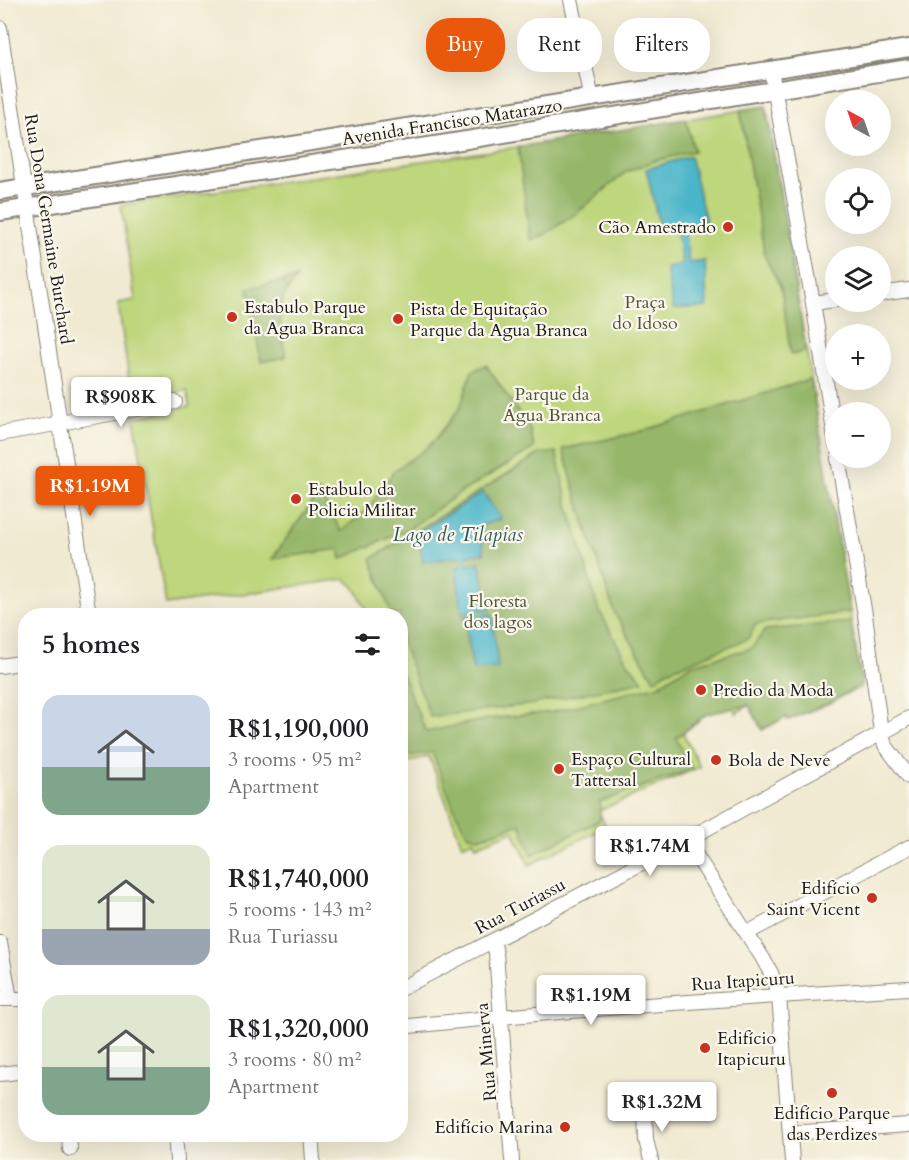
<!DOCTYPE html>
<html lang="en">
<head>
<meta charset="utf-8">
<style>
  body { margin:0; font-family:Cardo,serif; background:#f6f6f6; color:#202124; height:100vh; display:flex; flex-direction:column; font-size:22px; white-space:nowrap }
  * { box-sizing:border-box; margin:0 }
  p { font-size:20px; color:#757577 }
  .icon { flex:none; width:33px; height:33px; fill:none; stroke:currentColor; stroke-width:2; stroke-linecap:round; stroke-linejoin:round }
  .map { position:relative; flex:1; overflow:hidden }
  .panel { position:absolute; left:18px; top:608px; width:390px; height:534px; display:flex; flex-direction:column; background:#fff; border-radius:24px; box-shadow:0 6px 24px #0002 }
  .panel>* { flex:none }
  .banner { position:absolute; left:426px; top:18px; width:393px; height:54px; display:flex; gap:12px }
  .needle { width:39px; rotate:320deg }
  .buttons { position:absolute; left:825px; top:90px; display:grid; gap:12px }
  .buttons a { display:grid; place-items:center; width:66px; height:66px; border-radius:50%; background:#fff; box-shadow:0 6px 24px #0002; font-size:30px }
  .price { position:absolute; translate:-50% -51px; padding:0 14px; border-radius:6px; background:#fff; color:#222; font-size:20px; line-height:39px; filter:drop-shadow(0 2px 3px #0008) }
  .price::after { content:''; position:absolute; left:50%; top:36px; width:18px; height:14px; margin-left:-9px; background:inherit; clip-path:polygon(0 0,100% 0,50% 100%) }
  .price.on { background:#ea580c; color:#fff }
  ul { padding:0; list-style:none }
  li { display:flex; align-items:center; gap:18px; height:150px; padding:0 24px }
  li span { display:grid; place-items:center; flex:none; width:168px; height:120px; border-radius:18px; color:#555 }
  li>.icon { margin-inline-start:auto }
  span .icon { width:72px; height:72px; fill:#fffc; stroke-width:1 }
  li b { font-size:26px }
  h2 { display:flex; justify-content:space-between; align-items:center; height:72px; padding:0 24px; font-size:26px }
  .pill { padding:0 21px; border-radius:24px; background:#fff; box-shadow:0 6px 24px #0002; font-size:21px; line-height:54px }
  .pill.on { background:#ea580c; color:#fff }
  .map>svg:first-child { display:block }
  .green { fill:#bed67b; stroke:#6d794c; stroke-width:1.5 }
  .forest { fill:#96b76b; stroke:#596a44; stroke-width:1.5 }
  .water { fill:#4bb6c9; stroke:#346972; stroke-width:1.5 }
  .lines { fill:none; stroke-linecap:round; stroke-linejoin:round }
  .stream { stroke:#4bb6c9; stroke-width:3 }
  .minor-casing { stroke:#868377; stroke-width:16 }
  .major-casing { stroke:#868377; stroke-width:20 }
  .minor { stroke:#fff; stroke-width:14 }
  .major { stroke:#fff; stroke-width:16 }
  .poi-dot { fill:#c8321e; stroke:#fbf7ec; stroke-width:2 }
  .labels { text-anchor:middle; stroke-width:4.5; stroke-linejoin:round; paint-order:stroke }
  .street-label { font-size:18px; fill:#1c1c1c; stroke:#fbf7ec }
  .poi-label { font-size:18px; fill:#1c1c1c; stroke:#fbf7ec; text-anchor:start }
  .park-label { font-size:18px; fill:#4d5438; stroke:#fbf7ec }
  .water-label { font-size:20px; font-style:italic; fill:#2f5a61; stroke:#fbf7ec }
</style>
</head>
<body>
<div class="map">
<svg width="909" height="1160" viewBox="0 0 909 1160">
  <rect width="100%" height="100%" fill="#fbf7ec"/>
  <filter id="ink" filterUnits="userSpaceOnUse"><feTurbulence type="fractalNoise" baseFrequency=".0167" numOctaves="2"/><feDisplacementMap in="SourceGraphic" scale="12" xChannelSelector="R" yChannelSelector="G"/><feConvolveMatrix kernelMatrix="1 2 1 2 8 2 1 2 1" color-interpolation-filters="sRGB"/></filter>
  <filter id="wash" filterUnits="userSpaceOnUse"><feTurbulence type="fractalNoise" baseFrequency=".008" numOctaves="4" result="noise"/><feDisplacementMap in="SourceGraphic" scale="24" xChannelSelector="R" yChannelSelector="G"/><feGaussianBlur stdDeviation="1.35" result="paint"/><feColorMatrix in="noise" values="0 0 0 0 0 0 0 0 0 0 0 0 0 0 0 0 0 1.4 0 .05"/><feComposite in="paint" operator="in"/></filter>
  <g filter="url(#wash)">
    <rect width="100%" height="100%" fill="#f1ead2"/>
    <path class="green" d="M766,106L862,687L788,720L786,717L762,730L749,705L736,713L734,707L707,714L683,733L700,767L599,811L606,827L529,865L513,831L476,846L473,840L462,845L429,756L401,764L400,615H370L354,587L345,579L166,605L134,418L190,406L187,390L132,400L118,303L135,300L121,205L518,147Z"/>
    <path class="forest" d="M766,106L806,351L791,355L781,288L765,257L740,110Z
      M686,119L694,151L654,161L626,172L577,213L544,235L530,240L518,147Z
      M297,278C273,302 280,327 286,357L261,362L248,288Z
      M486,365L530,429L534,448L460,493L407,530L341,559L339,549L272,559L319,492L341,531L366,511L394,471L429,446L438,436L460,408L472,371Z
      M811,379L850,612L756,624L748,639L667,671L654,680L615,614L582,515L563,449L639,432Z
      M556,452L567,501L598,608L626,660L643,681L533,704L430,717L401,639L400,615H392L371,559L539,454Z
      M851,622L862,683L832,702L788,720L786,717L762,730L749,705L707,714L676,738L692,769L600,802V820L532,855L520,824L479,838L467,834L455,811L432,752L401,757V672L426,732L488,719L552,712L659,685L690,665L752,648L765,630Z"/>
    <path class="water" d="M690,156L706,222L684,226L689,263L705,261L707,307L673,309L666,267L682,264L676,227L660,229L646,169Z
      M483,492L501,519L480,526L484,553L423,562L419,532Z
      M479,562L491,609L462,612L456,568Z
      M492,614L498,668L473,670L464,616Z"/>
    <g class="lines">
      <path class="stream" d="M464,556L465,566
        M476,611L477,615"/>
    </g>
  </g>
  <g filter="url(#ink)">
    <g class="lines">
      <defs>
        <path id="minor" d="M571,0L592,99
          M0,28L89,615
          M771,70L813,303L836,444
          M880,294L909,290
          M813,303L836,300
          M0,434L175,402
          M838,458L865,615L881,732L885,745L909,777
          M0,666L26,662
          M686,840L762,957L771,973L779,996L792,1160
          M747,933L909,847
          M493,941L496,953L512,1160
          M0,943L10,999
          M400,989L686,840L909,718
          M0,999H26
          M400,1027C570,1009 739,998 909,988
          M0,1074L26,1071
          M645,1113L646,1140L651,1160
          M790,1133L909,1125
          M69,1134L70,1149
          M175,1134L177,1160
          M311,1134L313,1160"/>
        <path id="major" d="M0,191L909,48
          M0,212L448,143L909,68"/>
      </defs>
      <use href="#minor" class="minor-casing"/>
      <use href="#major" class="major-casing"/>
      <use href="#minor" class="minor"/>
      <use href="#major" class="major"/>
    </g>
  </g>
  <g class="poi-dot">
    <circle cx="728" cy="227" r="6"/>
    <circle cx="232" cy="317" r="6"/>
    <circle cx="398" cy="319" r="6"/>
    <circle cx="296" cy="499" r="6"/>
    <circle cx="701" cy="690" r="6"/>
    <circle cx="716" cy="760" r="6"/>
    <circle cx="559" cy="769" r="6"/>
    <circle cx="872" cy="898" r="6"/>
    <circle cx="705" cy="1048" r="6"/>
    <circle cx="832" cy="1093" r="6"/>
    <circle cx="565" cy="1127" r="6"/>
  </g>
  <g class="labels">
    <g class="street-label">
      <text transform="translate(452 122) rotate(-9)" y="6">Avenida Francisco Matarazzo</text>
      <text transform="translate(49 229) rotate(81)" y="6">Rua Dona Germaine Burchard</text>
      <text transform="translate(520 906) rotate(-28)" y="6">Rua Turiassu</text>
      <text transform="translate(743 981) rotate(-4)" y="6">Rua Itapicuru</text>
      <text transform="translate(486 1052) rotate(-95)" y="6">Rua Minerva</text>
    </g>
    <g class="poi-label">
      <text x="716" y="233" text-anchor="end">Cão Amestrado</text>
      <text x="244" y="313">Estabulo Parque<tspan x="244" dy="21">da Agua Branca</tspan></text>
      <text x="410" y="315">Pista de Equitação<tspan x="410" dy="21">Parque da Agua Branca</tspan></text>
      <text x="308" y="495">Estabulo da<tspan x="308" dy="21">Policia Militar</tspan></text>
      <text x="713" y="696">Predio da Moda</text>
      <text x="571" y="765">Espaço Cultural<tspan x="571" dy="21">Tattersal</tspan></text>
      <text x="728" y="766">Bola de Neve</text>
      <text x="860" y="894" text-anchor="end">Edifício<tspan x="860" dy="21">Saint Vicent</tspan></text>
      <text x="717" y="1044">Edifício<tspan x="717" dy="21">Itapicuru</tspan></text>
      <text x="832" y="1119" text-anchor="middle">Edifício Parque<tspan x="832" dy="21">das Perdizes</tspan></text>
      <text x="553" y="1133" text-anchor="end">Edifício Marina</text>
    </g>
    <g class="park-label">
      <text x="645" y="308">Praça<tspan x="645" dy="21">do Idoso</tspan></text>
      <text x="552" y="400">Parque da<tspan x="552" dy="21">Água Branca</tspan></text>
      <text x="498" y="607">Floresta<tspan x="498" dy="21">dos lagos</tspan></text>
    </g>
    <g class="water-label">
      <text x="458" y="541">Lago de Tilapias</text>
    </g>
  </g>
</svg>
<div class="buttons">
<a><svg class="needle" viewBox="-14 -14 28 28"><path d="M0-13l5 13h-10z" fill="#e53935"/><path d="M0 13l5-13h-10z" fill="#757577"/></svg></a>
<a><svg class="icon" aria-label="locate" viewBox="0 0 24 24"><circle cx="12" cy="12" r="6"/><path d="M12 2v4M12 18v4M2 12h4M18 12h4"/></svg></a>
<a><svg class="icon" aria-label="layers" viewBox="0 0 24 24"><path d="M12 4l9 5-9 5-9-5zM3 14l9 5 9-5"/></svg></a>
<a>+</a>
<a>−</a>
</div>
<b class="price" style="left:121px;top:428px">R$908K</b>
<b class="price on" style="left:90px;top:517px">R$1.19M</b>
<b class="price" style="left:650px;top:877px">R$1.74M</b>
<b class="price" style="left:591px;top:1026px">R$1.19M</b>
<b class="price" style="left:662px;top:1133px">R$1.32M</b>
<div class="banner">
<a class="pill on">Buy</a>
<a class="pill">Rent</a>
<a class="pill">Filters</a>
</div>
<section class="panel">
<h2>5 homes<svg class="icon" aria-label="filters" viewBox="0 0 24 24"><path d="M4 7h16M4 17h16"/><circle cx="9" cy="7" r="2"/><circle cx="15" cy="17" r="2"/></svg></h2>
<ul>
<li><span style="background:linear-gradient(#c9d6e8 60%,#7fa58c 0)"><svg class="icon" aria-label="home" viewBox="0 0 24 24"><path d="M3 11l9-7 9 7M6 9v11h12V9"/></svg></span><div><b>R$1,190,000</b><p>3 rooms · 95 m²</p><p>Apartment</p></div></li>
<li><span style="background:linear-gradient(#dfe7d0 70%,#9aa5b1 0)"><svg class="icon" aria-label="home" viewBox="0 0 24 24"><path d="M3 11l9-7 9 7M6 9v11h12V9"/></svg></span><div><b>R$1,740,000</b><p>5 rooms · 143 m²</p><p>Rua Turiassu</p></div></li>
<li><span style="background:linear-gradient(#dfe7d0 60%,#7fa58c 0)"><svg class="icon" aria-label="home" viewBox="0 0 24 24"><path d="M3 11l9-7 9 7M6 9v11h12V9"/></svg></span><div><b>R$1,320,000</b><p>3 rooms · 80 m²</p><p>Apartment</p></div></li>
</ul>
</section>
</div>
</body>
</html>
